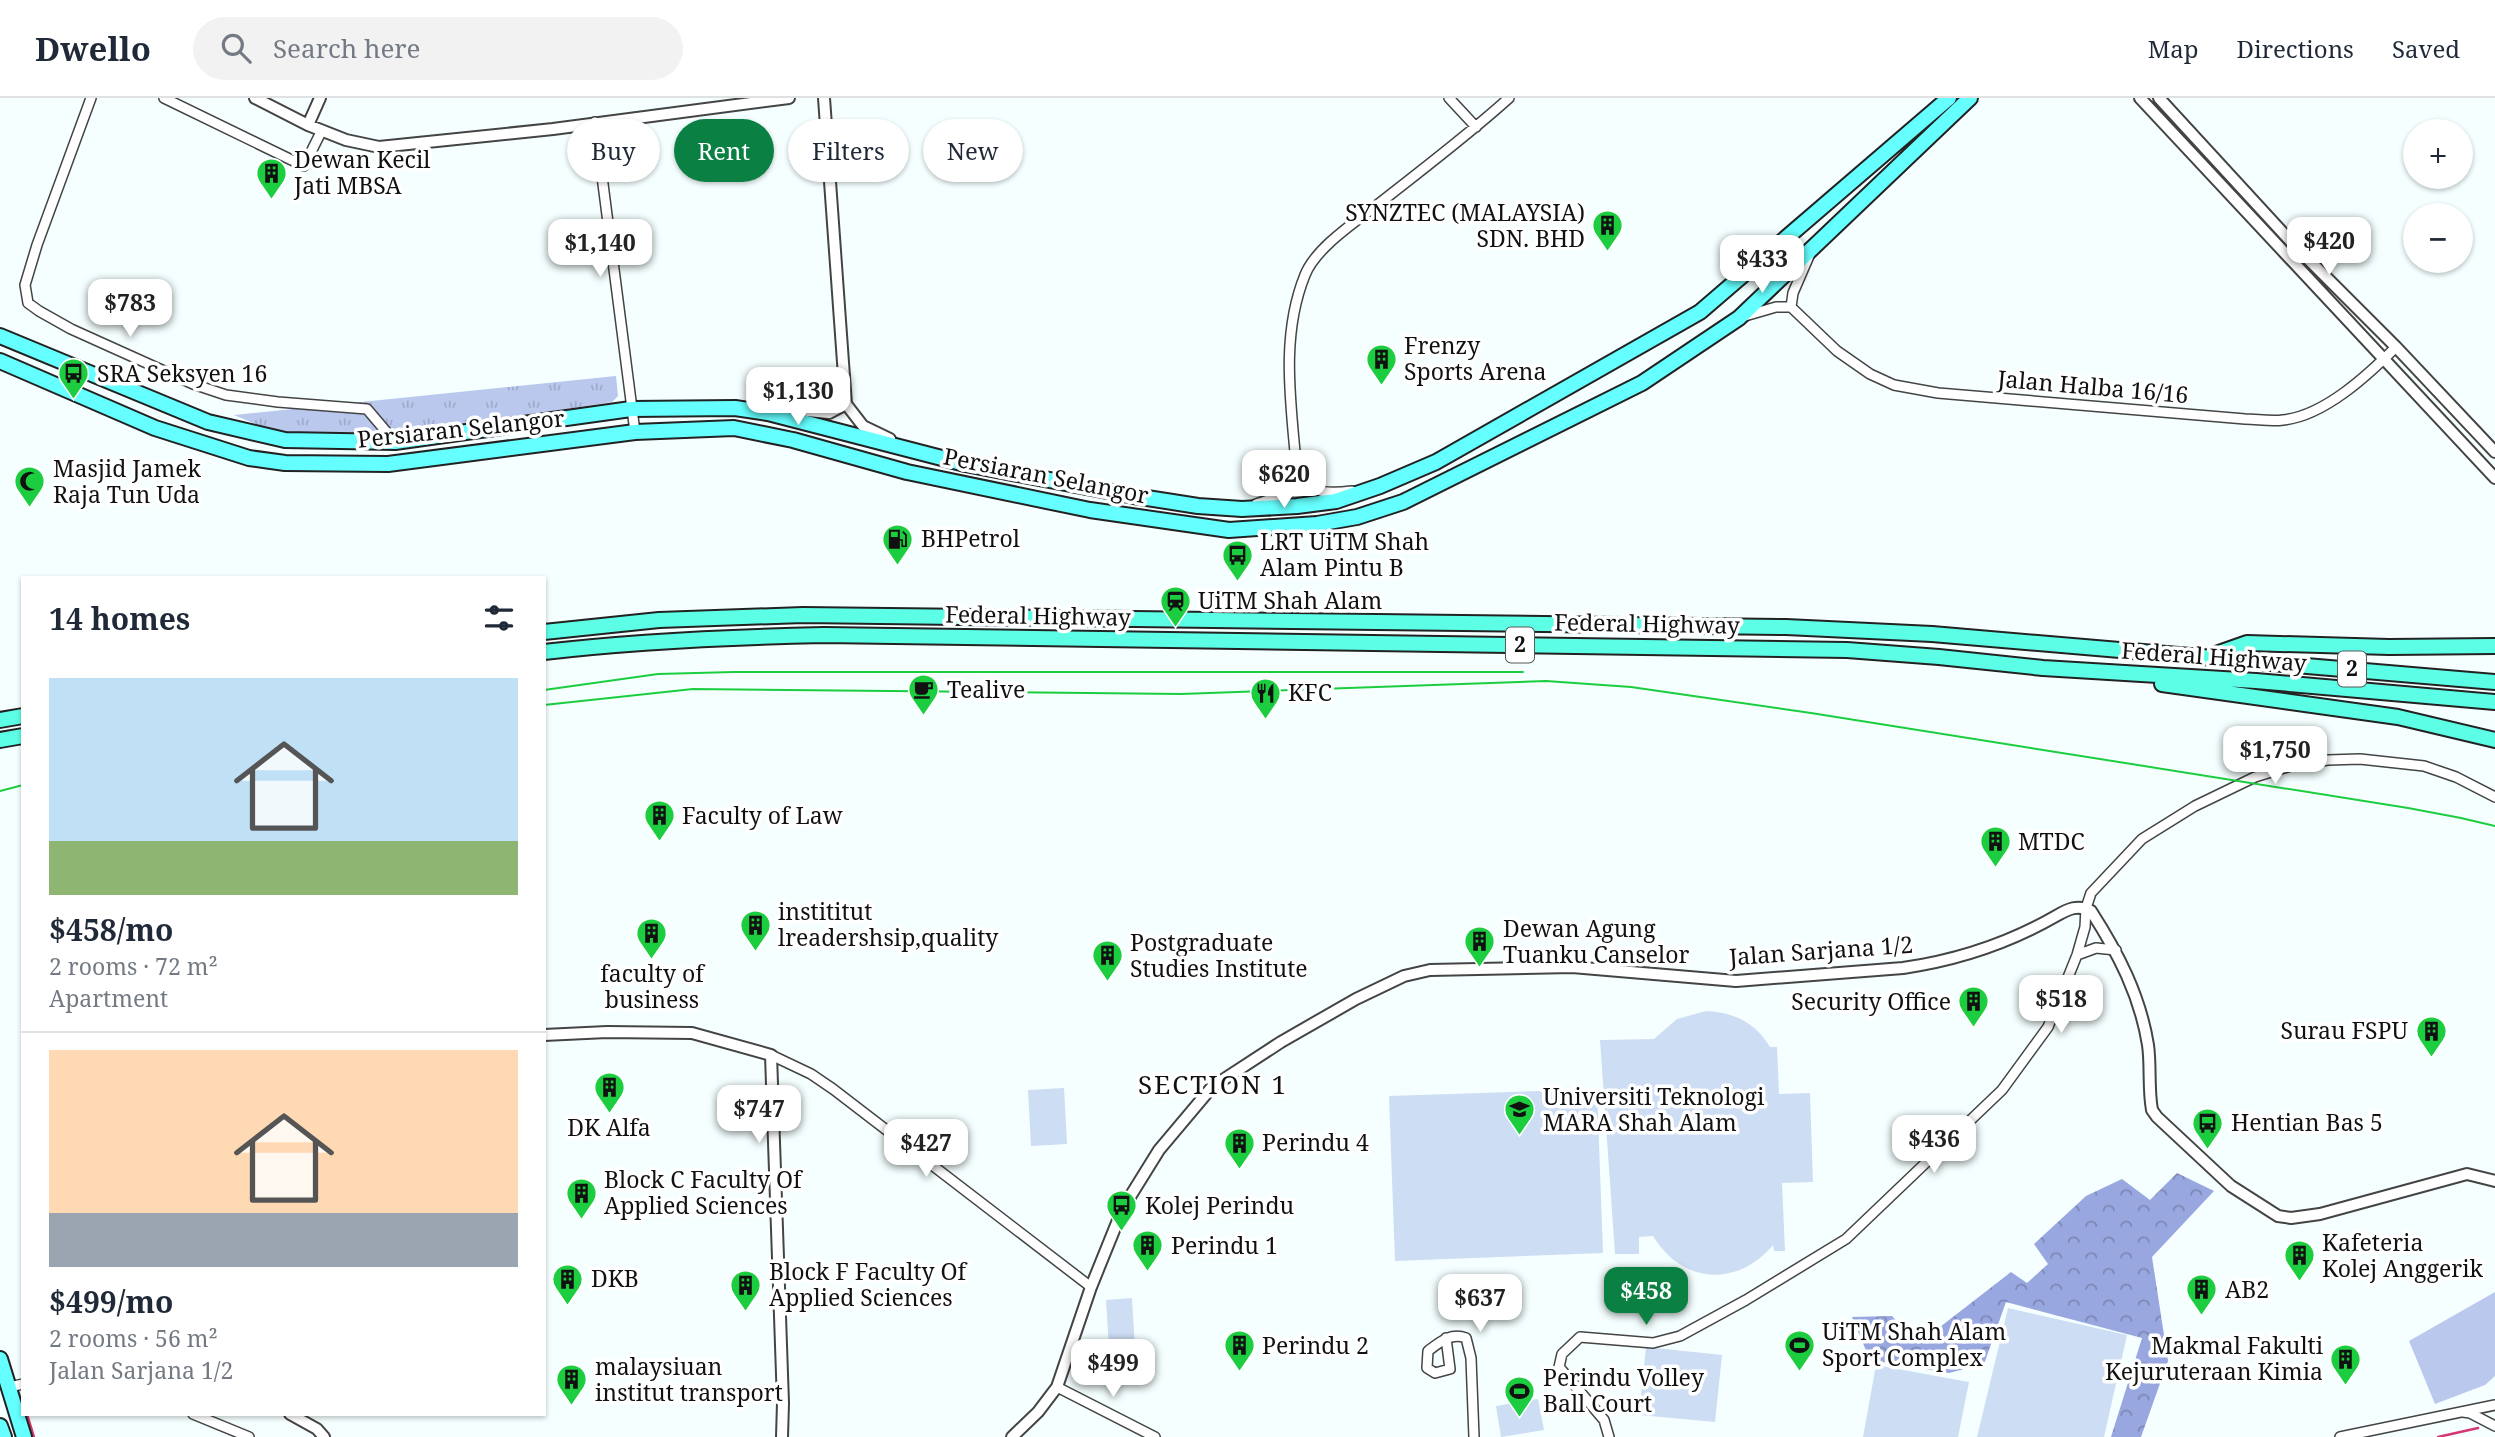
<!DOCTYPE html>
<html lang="en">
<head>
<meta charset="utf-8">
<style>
  body { margin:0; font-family:"Noto Serif",serif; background:#f2f2f3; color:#1f2937; height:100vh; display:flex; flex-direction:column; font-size:26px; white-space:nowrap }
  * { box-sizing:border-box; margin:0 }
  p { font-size:23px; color:#747a83 }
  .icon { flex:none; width:38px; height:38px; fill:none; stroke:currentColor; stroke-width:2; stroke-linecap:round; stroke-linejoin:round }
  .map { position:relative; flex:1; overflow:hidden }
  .details { position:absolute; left:21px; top:478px; width:525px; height:840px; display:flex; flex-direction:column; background:#fff; border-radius:0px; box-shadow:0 2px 5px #0004 }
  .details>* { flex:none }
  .guide { position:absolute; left:567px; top:21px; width:665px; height:63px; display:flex; gap:14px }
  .tools { position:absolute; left:2403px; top:21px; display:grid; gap:14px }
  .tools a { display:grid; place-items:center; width:70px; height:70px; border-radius:50%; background:#fff; box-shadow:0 2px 5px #0004; font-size:35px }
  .price { position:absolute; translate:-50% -60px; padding:0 16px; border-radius:14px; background:#fff; color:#222; font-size:23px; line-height:46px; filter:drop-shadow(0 2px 4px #0008) }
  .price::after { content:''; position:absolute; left:50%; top:42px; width:21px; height:16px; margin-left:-10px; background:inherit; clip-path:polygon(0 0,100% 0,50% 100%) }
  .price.current { background:#0b8043; color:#fff }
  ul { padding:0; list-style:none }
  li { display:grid; align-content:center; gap:14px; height:371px; padding:0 28px }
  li+li { border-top:2px solid #e0e1e3 }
  li span { display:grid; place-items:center; height:217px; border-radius:0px; color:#555 }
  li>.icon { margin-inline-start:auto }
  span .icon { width:126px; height:126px; fill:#fffc; stroke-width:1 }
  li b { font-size:30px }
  h2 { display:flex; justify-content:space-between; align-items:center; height:84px; padding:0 28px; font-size:30px }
  .tag { padding:0 24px; border-radius:32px; background:#fff; box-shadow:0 2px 5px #0004; font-size:24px; line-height:63px }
  .tag.current { background:#0b8043; color:#fff }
  header { display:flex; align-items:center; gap:42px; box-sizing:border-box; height:98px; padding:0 35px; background:#fff; border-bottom:2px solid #e0e1e3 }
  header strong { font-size:33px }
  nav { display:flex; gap:38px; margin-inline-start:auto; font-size:24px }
  .search { width:490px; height:63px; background:#f2f2f3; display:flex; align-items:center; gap:18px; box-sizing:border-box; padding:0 24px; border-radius:38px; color:#747a83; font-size:26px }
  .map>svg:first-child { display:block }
  .grass { fill:url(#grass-tufts) }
  .forest { fill:url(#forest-crowns) }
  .park { fill:#bac8ee }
  .pitch { fill:#cdddf4 }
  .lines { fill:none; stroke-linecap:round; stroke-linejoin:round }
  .stream { stroke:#d83670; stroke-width:2.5 }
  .minor-casing { stroke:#444; stroke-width:12 }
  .tertiary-casing { stroke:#444; stroke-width:14 }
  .primary-casing { stroke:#222; stroke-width:18 }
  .trunk-casing { stroke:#222; stroke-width:18 }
  .minor { stroke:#fff; stroke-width:9 }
  .tertiary { stroke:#fff; stroke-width:10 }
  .primary { stroke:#65ffff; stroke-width:14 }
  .trunk { stroke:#5cfee5; stroke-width:14 }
  .tram { stroke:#1cce3f; stroke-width:2 }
  .labels { text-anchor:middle; stroke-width:7; stroke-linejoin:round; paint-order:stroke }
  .shield { fill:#fff; stroke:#585858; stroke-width:2 }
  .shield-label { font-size:21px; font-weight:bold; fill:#111 }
  .poi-label { font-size:23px; fill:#111; stroke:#fff; text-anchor:start }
  .street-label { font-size:23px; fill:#111; stroke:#fff }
  .quarter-label { font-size:26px; letter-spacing:2px; fill:#111; stroke:#fff }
</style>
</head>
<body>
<header>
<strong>Dwello</strong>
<div class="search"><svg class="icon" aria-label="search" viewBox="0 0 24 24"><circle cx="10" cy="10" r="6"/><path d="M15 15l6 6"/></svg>Search here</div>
<nav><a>Map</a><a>Directions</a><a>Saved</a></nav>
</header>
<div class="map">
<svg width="2495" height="1339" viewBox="0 0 2495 1339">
  <defs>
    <pattern id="grass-tufts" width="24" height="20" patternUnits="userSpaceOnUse" patternTransform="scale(1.75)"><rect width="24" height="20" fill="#bac8ee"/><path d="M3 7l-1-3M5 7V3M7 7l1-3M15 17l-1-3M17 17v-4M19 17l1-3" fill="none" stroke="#9fabcb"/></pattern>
    <pattern id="forest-crowns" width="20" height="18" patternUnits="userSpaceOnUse" patternTransform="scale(1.75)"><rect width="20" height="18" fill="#98a7e0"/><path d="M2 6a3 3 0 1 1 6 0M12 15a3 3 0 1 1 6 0" fill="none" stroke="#7b87b4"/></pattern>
  </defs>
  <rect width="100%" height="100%" fill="#f5ffff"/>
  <path class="grass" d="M616,278L618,298L612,304L385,339H286L234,317Z"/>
  <path class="forest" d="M2177,1075L2214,1093L2152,1159L2168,1263L2141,1339H2111L2142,1240L2006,1204L1984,1266L1949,1275L1870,1262L1852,1219L1892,1218L1918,1246L2011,1174L2027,1185L2048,1166L2034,1146L2086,1098L2122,1081L2150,1102Z"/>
  <path class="park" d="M2495,1194V1278L2485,1287L2435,1306L2409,1243Z"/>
  <path class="pitch" d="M1706,913C1734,914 1756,925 1770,949H1777L1779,996L1810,995L1813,1084L1782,1085L1785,1153H1774L1773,1147C1737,1190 1682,1186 1653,1138L1639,1139V1156H1615L1600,942L1654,941L1677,921Z
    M1064,990L1067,1046L1031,1048L1028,992Z
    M1597,991L1603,1155L1395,1163L1389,998Z
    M1132,1200L1135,1250L1109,1251L1106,1202Z
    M2008,1210L2127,1237L2104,1339H1977Z
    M1646,1249L1722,1257L1715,1324L1639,1317Z
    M1876,1267L1969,1284L1958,1339H1863Z
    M1538,1301L1544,1332L1501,1339L1496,1308Z"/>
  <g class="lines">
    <path class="stream" d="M27,1316L34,1339
      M2438,1339L2478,1330"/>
    <defs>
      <path id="minor" d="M91,0L37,147L25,187L28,205L39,213L71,231L193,286L226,297L278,304L367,311L395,344
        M164,0L304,68L322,32
        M1449,0L1476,29
        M595,24L635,334
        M1791,209L1793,195L1809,158
        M1745,218L1776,209H1791L1837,253L1870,276L1894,287L1938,295L2245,321C2257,321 2271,324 2283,322C2324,318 2368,277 2396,249
        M1297,377C1312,396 1329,396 1352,393
        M1256,406C1275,400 1288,396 1297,377C1292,311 1279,241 1305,177C1316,149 1357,123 1381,104C1424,70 1468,37 1509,0
        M2077,857L2096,850L2116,852
        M771,957L811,976L833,991L1091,1189
        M1446,1240L1450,1271L1435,1275L1427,1270L1428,1253C1440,1244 1451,1234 1466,1240L1471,1260L1474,1339
        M9,1289L23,1286
        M1057,1289L1155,1339
        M2463,1314L2470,1315L2495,1328
        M193,1316L249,1339
        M1609,1339L1604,1322L1559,1269L1562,1256L1580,1239L1653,1245L1680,1238L1746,1202L1846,1141L2002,992L2048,929L2077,857L2085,829L2086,810L2091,795L2142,741L2195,708L2255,679L2294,667L2328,662L2360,661L2424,668L2456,679L2495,699
        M2340,1339L2495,1307"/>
      <path id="tertiary" d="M255,0L308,27L346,42L379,49L553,31L789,0
        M824,0L846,306L863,328L890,341
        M2140,0L2495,380
        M2159,0L2294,147L2396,249L2495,354
        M308,27L320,0
        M765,309L829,315L846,306
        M544,937L607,934L692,935L771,957L783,1305L782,1339
        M290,1316L317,1331L324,1339
        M1012,1339L1038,1314L1057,1289L1091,1189L1123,1110L1159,1052L1212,989L1281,944L1356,901L1404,878L1430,872L1572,869L1736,883L1903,870C1958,862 2009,845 2056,818C2068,811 2078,806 2091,813C2118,855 2140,897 2148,947C2151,968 2148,990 2152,1012L2157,1019L2231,1088L2278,1118L2291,1120L2320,1116L2467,1076L2495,1083"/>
      <path id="primary" d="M0,238L208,324L285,342L395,344L631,311L735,310L768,315L965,366L1134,398L1198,408L1242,411L1297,408L1336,403L1380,388L1436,364L1700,214L1949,0
        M0,263L155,330L249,360L285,365L388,366L635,334L734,330L793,342L907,374L1090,412L1229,432L1317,426L1357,419L1403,404L1642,285L1739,220L1970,0
        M0,1261L24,1339
        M0,1328L4,1339"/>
      <path id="trunk" d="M544,534L659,522L803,517L1786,529L1932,536L2495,584
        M544,554C637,543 730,539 824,537L1847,552L1939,559L2043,570L2256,583L2495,604
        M2213,557L2247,545L2389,549L2495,548
        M2162,586L2398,619L2495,642
        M0,622L23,618
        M0,642L23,638"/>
    </defs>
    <use href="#minor" class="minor-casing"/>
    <use href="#tertiary" class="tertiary-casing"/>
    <use href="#primary" class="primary-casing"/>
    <use href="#trunk" class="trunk-casing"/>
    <use href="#minor" class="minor"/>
    <use href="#tertiary" class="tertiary"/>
    <use href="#primary" class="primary"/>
    <use href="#trunk" class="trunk"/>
    <path class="tram" d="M544,592L658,576L734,574H1523
      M544,607L693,591L1181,596L1546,583L1631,589L1811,615L2408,710L2461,720L2495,728
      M0,693L23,687"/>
  </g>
  <defs>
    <symbol id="building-pin" viewBox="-11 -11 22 30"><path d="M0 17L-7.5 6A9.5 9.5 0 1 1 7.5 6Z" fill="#1cce3f" stroke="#fff"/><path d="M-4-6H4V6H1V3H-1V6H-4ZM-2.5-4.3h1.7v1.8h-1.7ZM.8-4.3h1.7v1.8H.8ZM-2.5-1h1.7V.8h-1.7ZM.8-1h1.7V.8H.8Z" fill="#111"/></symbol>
    <symbol id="bus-pin" viewBox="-11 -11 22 30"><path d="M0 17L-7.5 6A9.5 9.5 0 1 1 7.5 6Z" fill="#1cce3f" stroke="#fff"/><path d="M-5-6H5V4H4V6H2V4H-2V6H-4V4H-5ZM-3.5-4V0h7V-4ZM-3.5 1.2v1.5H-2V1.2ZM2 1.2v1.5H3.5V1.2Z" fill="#111"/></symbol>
    <symbol id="mosque-pin" viewBox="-11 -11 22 30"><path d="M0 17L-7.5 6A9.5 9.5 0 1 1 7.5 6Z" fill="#1cce3f" stroke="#fff"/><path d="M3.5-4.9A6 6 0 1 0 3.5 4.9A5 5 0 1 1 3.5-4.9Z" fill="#111"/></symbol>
    <symbol id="fuel-pin" viewBox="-11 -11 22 30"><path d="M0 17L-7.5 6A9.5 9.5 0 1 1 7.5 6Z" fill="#1cce3f" stroke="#fff"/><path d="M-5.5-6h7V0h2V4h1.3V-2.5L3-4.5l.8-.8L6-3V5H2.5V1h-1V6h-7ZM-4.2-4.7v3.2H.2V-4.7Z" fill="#111"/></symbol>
    <symbol id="station-pin" viewBox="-11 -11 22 30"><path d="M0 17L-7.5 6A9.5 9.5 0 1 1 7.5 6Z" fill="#1cce3f" stroke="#fff"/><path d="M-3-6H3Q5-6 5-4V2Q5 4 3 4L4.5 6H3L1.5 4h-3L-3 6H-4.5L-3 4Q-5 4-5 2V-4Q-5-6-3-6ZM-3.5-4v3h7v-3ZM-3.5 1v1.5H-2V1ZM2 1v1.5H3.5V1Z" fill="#111"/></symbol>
    <symbol id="cafe-pin" viewBox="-11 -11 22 30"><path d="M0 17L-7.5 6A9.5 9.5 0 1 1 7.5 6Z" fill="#1cce3f" stroke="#fff"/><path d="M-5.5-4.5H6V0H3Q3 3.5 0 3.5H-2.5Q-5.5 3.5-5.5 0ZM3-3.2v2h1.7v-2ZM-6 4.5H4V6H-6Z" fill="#111"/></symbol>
    <symbol id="restaurant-pin" viewBox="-11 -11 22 30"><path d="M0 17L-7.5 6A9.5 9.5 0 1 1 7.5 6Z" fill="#1cce3f" stroke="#fff"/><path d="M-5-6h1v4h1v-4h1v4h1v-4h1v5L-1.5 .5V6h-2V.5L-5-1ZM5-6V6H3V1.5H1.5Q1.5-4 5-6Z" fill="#111"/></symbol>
    <symbol id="university-pin" viewBox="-11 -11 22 30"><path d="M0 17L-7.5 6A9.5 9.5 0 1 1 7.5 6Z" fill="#1cce3f" stroke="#fff"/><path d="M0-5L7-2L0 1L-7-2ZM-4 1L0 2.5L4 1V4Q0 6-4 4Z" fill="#111"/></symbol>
    <symbol id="stadium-pin" viewBox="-11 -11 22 30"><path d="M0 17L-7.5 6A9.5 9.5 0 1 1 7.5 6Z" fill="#1cce3f" stroke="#fff"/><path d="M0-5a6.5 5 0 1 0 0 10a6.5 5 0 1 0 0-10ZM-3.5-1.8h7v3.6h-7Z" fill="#111"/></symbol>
  </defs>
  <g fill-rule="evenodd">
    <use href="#building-pin" x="254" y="58" width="35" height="47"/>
    <use href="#building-pin" x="1590" y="110" width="35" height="47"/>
    <use href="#building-pin" x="1364" y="244" width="35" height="47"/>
    <use href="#bus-pin" x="56" y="258" width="35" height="47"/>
    <use href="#mosque-pin" x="12" y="366" width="35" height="47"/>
    <use href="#fuel-pin" x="880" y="424" width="35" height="47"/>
    <use href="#bus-pin" x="1220" y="440" width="35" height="47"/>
    <use href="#station-pin" x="1158" y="486" width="35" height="47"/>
    <use href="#cafe-pin" x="906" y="574" width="35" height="47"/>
    <use href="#restaurant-pin" x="1248" y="578" width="35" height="47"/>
    <use href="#building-pin" x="642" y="700" width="35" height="47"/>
    <use href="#building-pin" x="1978" y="726" width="35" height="47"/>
    <use href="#building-pin" x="738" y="810" width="35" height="47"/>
    <use href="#building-pin" x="634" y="818" width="35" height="47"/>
    <use href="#building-pin" x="1462" y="826" width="35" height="47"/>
    <use href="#building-pin" x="1090" y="840" width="35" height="47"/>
    <use href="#building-pin" x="1956" y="886" width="35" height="47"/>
    <use href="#building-pin" x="2414" y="916" width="35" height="47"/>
    <use href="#building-pin" x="592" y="972" width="35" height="47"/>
    <use href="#university-pin" x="1502" y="994" width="35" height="47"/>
    <use href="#bus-pin" x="2190" y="1008" width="35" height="47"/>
    <use href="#building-pin" x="1222" y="1028" width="35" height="47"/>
    <use href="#building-pin" x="564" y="1078" width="35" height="47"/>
    <use href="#bus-pin" x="1104" y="1090" width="35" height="47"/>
    <use href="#building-pin" x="1130" y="1130" width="35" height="47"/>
    <use href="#building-pin" x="2282" y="1140" width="35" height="47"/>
    <use href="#building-pin" x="550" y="1164" width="35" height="47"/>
    <use href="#building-pin" x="728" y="1170" width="35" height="47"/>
    <use href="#building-pin" x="2184" y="1174" width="35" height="47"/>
    <use href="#stadium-pin" x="1782" y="1230" width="35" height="47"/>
    <use href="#building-pin" x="1222" y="1230" width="35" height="47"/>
    <use href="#building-pin" x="2328" y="1244" width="35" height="47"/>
    <use href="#building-pin" x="554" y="1264" width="35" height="47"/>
    <use href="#stadium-pin" x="1502" y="1276" width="35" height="47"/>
  </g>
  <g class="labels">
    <g class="shield">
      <rect x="1506" y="529.5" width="28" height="35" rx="5"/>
      <rect x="2338" y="553.5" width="28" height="35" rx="5"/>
    </g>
    <g class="shield-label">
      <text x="1520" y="554">2</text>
      <text x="2352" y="578">2</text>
    </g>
    <g class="poi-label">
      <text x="294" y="70">Dewan Kecil<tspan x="294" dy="26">Jati MBSA</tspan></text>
      <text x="1585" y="123" text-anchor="end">SYNZTEC (MALAYSIA)<tspan x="1585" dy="26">SDN. BHD</tspan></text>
      <text x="1404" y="256">Frenzy<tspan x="1404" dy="26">Sports Arena</tspan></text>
      <text x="97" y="284">SRA Seksyen 16</text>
      <text x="53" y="379">Masjid Jamek<tspan x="53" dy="26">Raja Tun Uda</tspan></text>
      <text x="921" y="449">BHPetrol</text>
      <text x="1260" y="452">LRT UiTM Shah<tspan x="1260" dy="26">Alam Pintu B</tspan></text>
      <text x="1198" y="511">UiTM Shah Alam</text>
      <text x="947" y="600">Tealive</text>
      <text x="1288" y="603">KFC</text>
      <text x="682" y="726">Faculty of Law</text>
      <text x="2018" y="752">MTDC</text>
      <text x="778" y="822">instititut<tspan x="778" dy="26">lreadershsip,quality</tspan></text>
      <text x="1503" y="839">Dewan Agung<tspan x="1503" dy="26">Tuanku Canselor</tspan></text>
      <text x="1130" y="853">Postgraduate<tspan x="1130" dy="26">Studies Institute</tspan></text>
      <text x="652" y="884" text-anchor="middle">faculty of<tspan x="652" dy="26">business</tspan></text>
      <text x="1951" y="912" text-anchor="end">Security Office</text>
      <text x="2408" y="941" text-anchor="end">Surau FSPU</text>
      <text x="1543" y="1007">Universiti Teknologi<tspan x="1543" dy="26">MARA Shah Alam</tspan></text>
      <text x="2231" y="1033">Hentian Bas 5</text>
      <text x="609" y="1038" text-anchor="middle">DK Alfa</text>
      <text x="1262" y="1053">Perindu 4</text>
      <text x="604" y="1090">Block C Faculty Of<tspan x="604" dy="26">Applied Sciences</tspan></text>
      <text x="1145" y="1116">Kolej Perindu</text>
      <text x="2322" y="1153">Kafeteria<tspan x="2322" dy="26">Kolej Anggerik</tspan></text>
      <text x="1171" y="1156">Perindu 1</text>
      <text x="769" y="1182">Block F Faculty Of<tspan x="769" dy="26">Applied Sciences</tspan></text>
      <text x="591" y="1189">DKB</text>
      <text x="2225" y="1200">AB2</text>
      <text x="1822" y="1242">UiTM Shah Alam<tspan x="1822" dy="26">Sport Complex</tspan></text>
      <text x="1262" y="1256">Perindu 2</text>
      <text x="2323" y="1256" text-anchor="end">Makmal Fakulti<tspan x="2323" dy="26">Kejuruteraan Kimia</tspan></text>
      <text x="595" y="1277">malaysiuan<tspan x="595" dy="26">institut transport</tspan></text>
      <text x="1543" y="1288">Perindu Volley<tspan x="1543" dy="26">Ball Court</tspan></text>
    </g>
    <g class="street-label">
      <text transform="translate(2093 289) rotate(5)" y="8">Jalan Halba 16/16</text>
      <text transform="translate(461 331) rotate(-6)" y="8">Persiaran Selangor</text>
      <text transform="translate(1046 378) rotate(11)" y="8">Persiaran Selangor</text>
      <text transform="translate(1038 518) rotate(1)" y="8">Federal Highway</text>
      <text transform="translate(1647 526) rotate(1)" y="8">Federal Highway</text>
      <text transform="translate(2214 559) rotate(4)" y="8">Federal Highway</text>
      <text transform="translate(1821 853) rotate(-4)" y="8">Jalan Sarjana 1/2</text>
    </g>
    <g class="quarter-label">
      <text x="1213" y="996">SECTION 1</text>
    </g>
  </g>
</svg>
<div class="tools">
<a>+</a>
<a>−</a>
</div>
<b class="price" style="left:2329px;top:179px">$420</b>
<b class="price" style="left:600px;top:181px">$1,140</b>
<b class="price" style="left:1762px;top:197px">$433</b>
<b class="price" style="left:130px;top:241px">$783</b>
<b class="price" style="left:798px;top:329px">$1,130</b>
<b class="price" style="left:1284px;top:412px">$620</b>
<b class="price" style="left:2275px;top:688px">$1,750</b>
<b class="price" style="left:2061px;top:937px">$518</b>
<b class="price" style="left:759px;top:1047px">$747</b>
<b class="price" style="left:1934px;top:1077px">$436</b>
<b class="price" style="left:926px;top:1081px">$427</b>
<b class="price current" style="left:1646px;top:1229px">$458</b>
<b class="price" style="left:1480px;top:1236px">$637</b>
<b class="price" style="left:1113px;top:1301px">$499</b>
<div class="guide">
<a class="tag">Buy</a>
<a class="tag current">Rent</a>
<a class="tag">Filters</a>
<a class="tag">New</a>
</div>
<section class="details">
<h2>14 homes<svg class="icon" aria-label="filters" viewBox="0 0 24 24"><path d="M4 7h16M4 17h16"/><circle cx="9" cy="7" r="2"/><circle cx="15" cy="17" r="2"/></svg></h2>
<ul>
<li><span style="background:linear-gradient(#bfe0f5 75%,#8fb573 0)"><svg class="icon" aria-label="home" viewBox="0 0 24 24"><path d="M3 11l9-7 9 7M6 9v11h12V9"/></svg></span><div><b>$458/mo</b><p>2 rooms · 72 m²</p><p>Apartment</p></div></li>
<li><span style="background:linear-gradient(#ffd9b3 75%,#9aa5b1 0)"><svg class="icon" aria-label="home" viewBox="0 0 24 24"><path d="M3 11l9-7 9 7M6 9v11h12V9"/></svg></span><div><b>$499/mo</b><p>2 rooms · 56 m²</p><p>Jalan Sarjana 1/2</p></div></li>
</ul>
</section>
</div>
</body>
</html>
